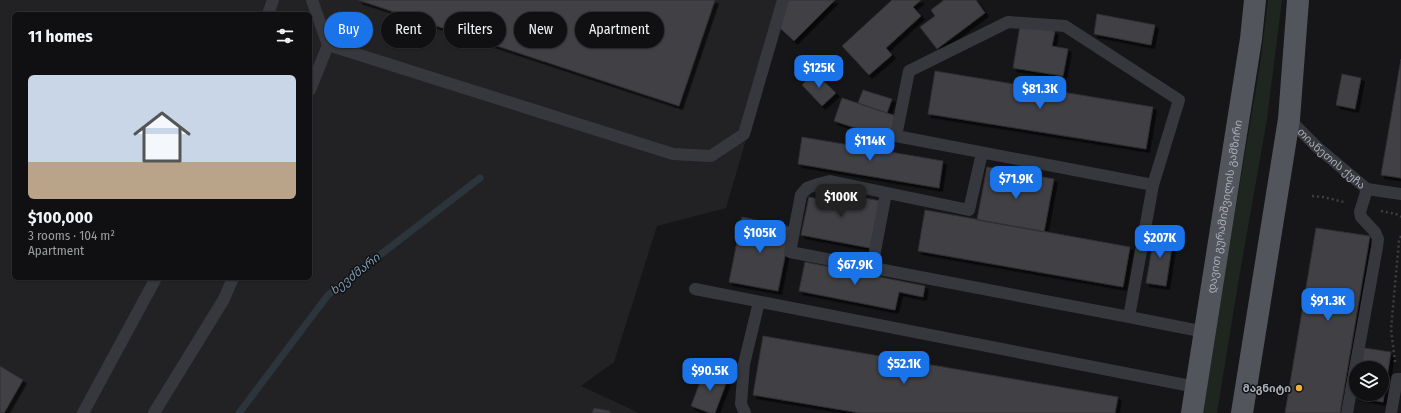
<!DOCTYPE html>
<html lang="en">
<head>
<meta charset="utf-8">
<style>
  body { margin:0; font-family:"Fira Sans Condensed","Noto Sans Georgian",sans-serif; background:#19191b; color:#f1f3f6; height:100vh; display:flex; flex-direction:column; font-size:15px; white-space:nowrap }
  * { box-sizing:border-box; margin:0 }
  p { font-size:13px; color:#9c9d9f }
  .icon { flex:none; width:22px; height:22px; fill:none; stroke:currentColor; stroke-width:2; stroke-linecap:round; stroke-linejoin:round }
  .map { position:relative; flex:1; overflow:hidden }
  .drawer { position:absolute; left:12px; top:12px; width:300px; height:268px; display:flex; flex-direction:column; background:#101012; border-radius:6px; box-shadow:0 1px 3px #0004,0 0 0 1px #303032 }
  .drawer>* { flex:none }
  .top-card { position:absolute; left:324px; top:12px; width:380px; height:36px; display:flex; gap:8px }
  .fabs { position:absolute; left:1349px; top:361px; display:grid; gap:8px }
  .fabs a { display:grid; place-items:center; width:40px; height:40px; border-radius:50%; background:#101012; box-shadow:0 1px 3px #0004,0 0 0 1px #303032; font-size:20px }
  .price { position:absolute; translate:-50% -34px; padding:0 9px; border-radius:8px; background:#1a73e8; color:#fff; font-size:13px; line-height:26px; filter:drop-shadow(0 1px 2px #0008) }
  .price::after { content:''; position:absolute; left:50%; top:24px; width:12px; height:9px; margin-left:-6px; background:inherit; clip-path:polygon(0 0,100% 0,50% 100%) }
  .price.active { background:#222; color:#fff }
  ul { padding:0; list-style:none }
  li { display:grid; align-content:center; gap:8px; height:212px; padding:0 16px }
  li+li { border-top:1px solid #303032 }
  li span { display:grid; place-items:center; height:124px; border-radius:6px; color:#555 }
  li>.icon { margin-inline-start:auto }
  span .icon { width:72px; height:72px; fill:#fffc; stroke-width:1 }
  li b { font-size:17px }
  h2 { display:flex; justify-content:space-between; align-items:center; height:48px; padding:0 16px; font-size:17px }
  .tag { padding:0 14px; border-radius:18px; background:#101012; box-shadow:0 1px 3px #0004,0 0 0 1px #303032; font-size:14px; line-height:36px }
  .tag.active { background:#1a73e8; color:#fff }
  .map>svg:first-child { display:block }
  .built { fill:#222225; fill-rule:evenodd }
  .green { fill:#1e261f }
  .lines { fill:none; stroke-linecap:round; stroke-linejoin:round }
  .stream { stroke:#2c353c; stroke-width:7 }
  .building { fill:#404145; stroke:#303034; filter:url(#shadow) }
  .path { stroke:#3d3f44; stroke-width:2.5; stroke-dasharray:2 3; stroke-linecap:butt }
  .service { stroke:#37383d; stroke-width:12 }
  .primary { stroke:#53555c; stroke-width:22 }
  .poi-dot { fill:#f2b134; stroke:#111113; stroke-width:1.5 }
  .labels { text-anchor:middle; stroke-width:3; stroke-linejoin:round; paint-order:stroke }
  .street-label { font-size:11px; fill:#a8adb8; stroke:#111113 }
  .poi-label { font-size:11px; font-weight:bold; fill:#a8adb8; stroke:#111113; text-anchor:end }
  .water-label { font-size:12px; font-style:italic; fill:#7f9bb3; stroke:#111113 }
</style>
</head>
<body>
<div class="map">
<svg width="1401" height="413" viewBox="0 0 1401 413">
  <defs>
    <filter id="shadow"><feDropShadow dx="3.5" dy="3.5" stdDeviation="0" flood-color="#0009"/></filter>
  </defs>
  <rect width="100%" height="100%" fill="#161618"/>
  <path class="built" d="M0,0H787L726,208L657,226L614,362L581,386L639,413H0ZM14,14H310V278H14Z"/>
  <path class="green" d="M1268,0H1282L1267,119L1238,284L1217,413H1201L1260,65Z"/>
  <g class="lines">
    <path class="stream" d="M239,413L328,295L480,178"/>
  </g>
  <path class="building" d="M358,0H715L679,106Z
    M788,0H835L794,41L779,27Z
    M892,0H921L913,7L921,16L886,48L892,55L869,75L842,46Z
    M944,0H976L985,13L937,49L920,27L935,16L931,10Z
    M1097,14L1155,25L1151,45L1094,34Z
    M1020,26L1055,31L1052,46L1068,49L1063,76L1013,68Z
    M1401,59V178L1381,175Z
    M935,71L1153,107L1146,149L928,114Z
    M814,72L836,93L822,106L802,85Z
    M1342,74L1361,78L1355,109L1336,105Z
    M863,90L892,99L887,113L858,103Z
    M842,98L896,116L889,139L834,121Z
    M802,137L943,161L939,188L798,164Z
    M987,167L1054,179L1044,232L977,220Z
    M820,189L880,201L870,248L801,235L809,197L818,199Z
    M925,210L1130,247L1123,287L918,251Z
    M742,217L791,227L778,291L729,282Z
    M1316,228L1370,236L1340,413H1285Z
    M1155,231L1174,234L1166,286L1146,283Z
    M805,262L925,286L923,297L899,292L895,310L799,291Z
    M763,336L1118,397L1115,413H860L753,395Z
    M1364,348L1391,352L1383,402L1356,397L1357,394H1382V368H1361Z
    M0,366L23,380L4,413H0Z
    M705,369L728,378L715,413H710L691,406Z
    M594,408L610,411V413H592Z"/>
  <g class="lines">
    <path class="path" d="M1312,196L1323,197L1344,202
      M1381,211L1396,214L1401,217
      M1395,362L1391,329L1399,241L1401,236"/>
    <g class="service">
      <path d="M312,0L328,45"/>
      <path d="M268,14L273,0"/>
      <path d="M310,90L328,45L673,154L711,156L744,134L783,0"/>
      <path id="s1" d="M1289,119L1317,147L1367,189L1401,194"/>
      <path d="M982,153L969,210L830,181L818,184L807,188L801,195L790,252L1129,317L1153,185L896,136L909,71L1008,22L1065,26L1179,100L1153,185"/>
      <path d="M872,267L886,193"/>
      <path d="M695,289L1196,387"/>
      <path d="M1129,317L1205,332"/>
      <path d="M83,413L156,278"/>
      <path d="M154,413L224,299L233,278"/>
      <path d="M745,413L741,404L744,364L759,302"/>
      <path d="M1347,413L1377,247L1378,239L1375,232L1361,217L1360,212L1367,189"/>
      <path d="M1391,413L1397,379H1401"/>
    </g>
    <g class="primary">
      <path id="s2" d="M1192,413L1251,39L1255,0"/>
      <path d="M1242,413L1289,119L1298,0"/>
    </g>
  </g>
  <circle class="poi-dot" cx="1299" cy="388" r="4"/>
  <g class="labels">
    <g class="street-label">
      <text dy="4" stroke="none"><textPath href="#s1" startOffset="58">თიანეთის ქუჩა</textPath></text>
      <text dy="4" stroke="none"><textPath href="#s2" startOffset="209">დავით გურამიშვილის გამზირი</textPath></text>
    </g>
    <g class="poi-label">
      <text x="1291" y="392">მაგნიტი</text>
    </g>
    <g class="water-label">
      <text transform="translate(355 274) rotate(-38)" y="4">ხევძმარი</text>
    </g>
  </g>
</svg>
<div class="fabs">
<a><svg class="icon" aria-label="layers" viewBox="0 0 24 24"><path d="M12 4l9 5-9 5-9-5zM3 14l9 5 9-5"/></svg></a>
</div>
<b class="price" style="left:819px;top:89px">$125K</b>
<b class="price" style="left:1040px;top:110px">$81.3K</b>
<b class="price" style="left:870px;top:162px">$114K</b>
<b class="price" style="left:1016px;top:200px">$71.9K</b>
<b class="price active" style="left:841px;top:218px">$100K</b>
<b class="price" style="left:760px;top:254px">$105K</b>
<b class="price" style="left:1160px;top:259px">$207K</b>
<b class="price" style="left:855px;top:286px">$67.9K</b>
<b class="price" style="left:1328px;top:322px">$91.3K</b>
<b class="price" style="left:904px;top:385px">$52.1K</b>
<b class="price" style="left:710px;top:392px">$90.5K</b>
<div class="top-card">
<a class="tag active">Buy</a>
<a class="tag">Rent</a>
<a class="tag">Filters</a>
<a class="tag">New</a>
<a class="tag">Apartment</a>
</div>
<section class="drawer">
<h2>11 homes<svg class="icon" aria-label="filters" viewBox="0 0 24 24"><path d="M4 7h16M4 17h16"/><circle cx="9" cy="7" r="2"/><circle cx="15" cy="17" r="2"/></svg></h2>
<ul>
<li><span style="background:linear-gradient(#c9d6e8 70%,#b9a48a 0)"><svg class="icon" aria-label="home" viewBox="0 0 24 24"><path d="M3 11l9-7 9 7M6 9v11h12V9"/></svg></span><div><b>$100,000</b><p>3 rooms · 104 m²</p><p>Apartment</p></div></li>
</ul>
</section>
</div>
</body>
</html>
